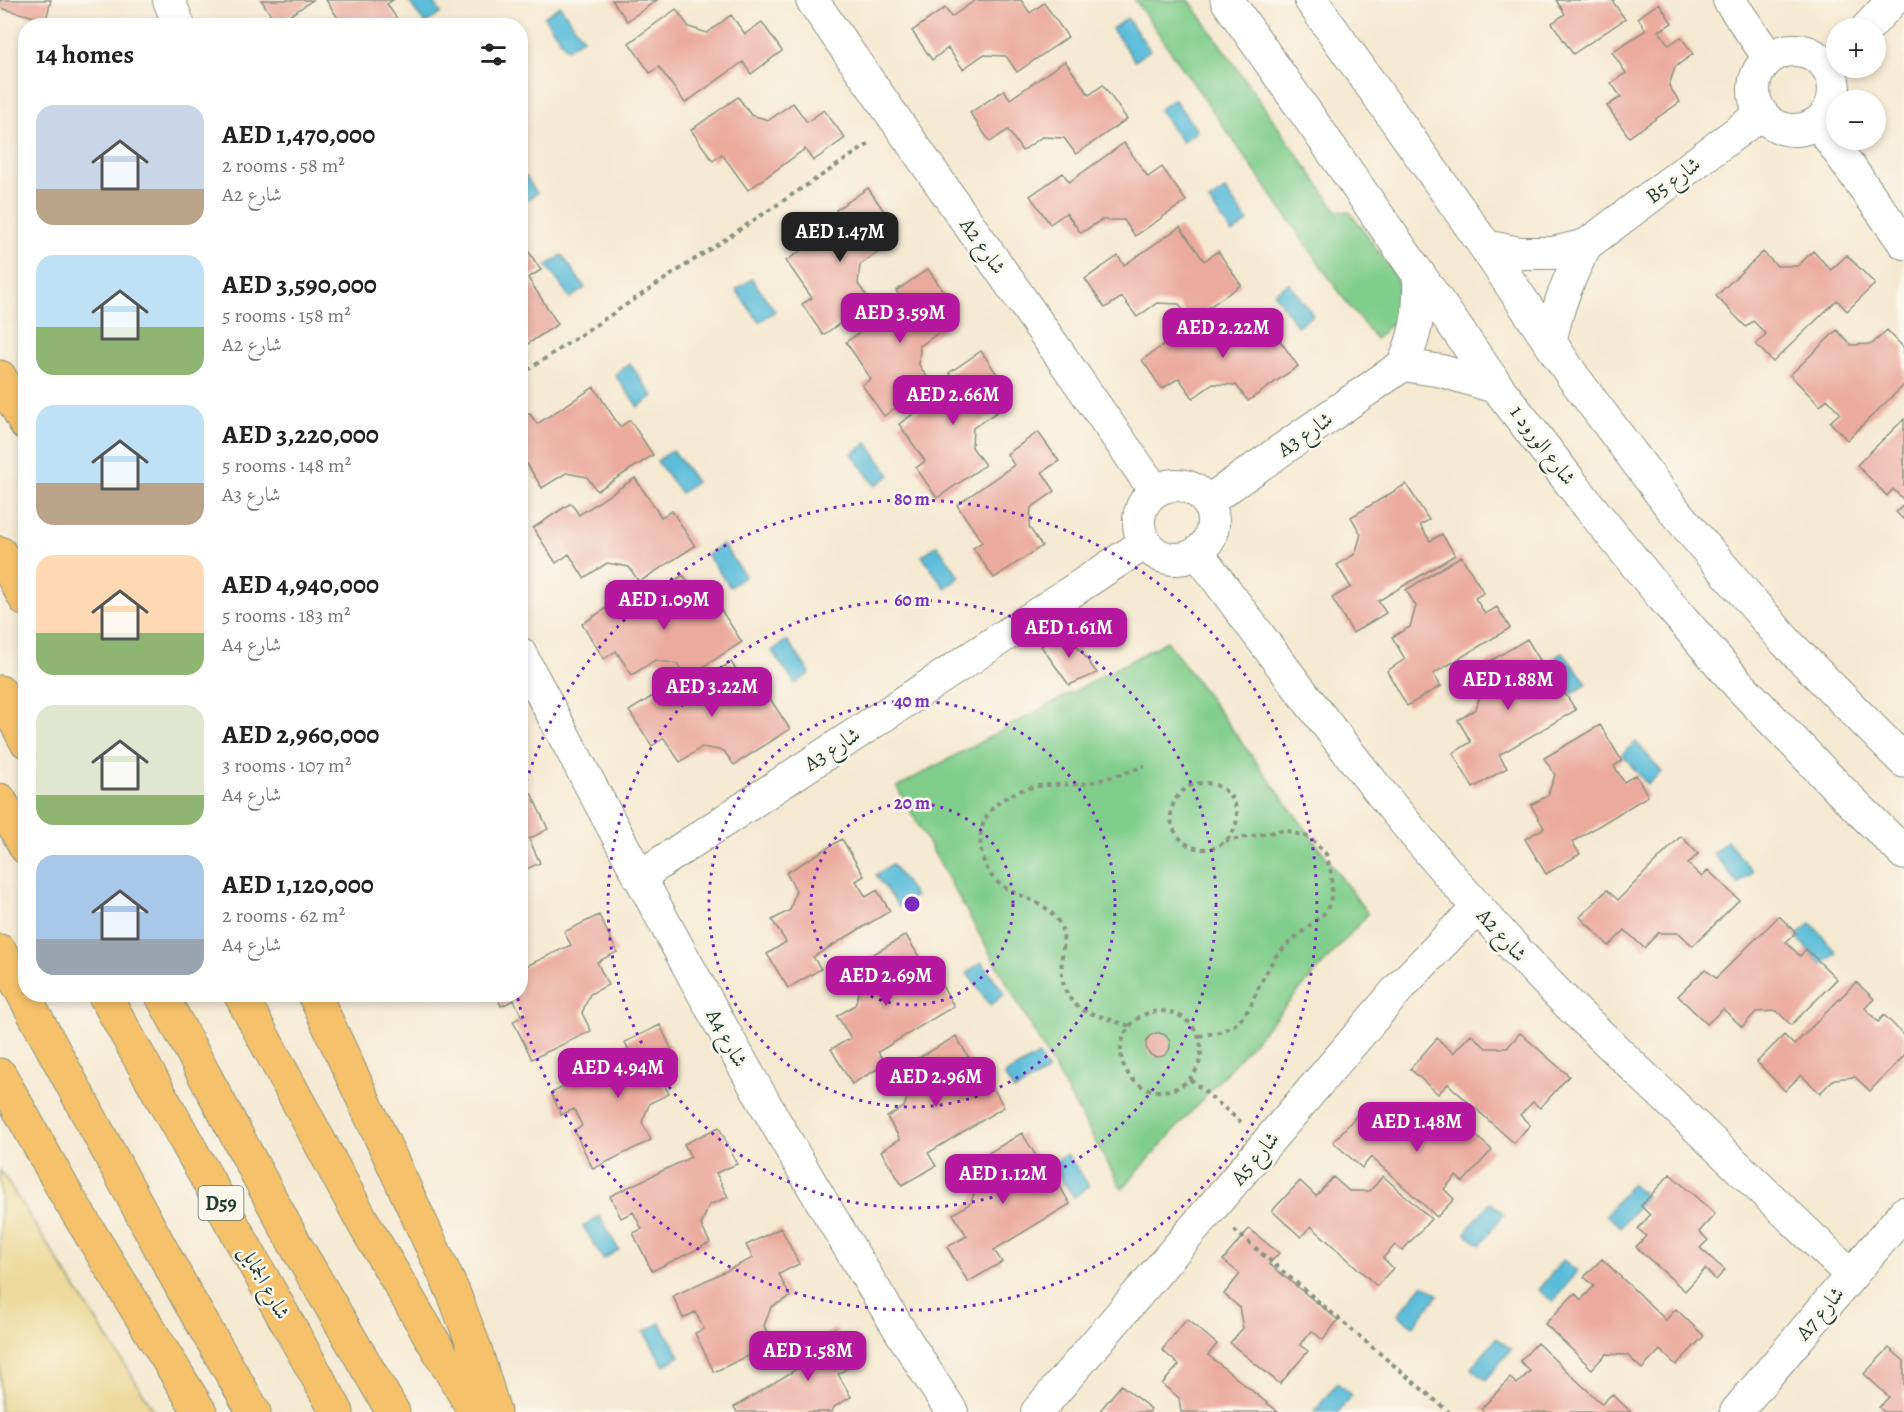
<!DOCTYPE html>
<html lang="en">
<head>
<meta charset="utf-8">
<style>
  body { margin:0; font-family:Alegreya,Amiri,serif; background:#f2f2f2; color:#222; height:100vh; display:flex; flex-direction:column; font-size:22px; white-space:nowrap }
  * { box-sizing:border-box; margin:0 }
  p { font-size:20px; color:#767676 }
  .icon { flex:none; width:33px; height:33px; fill:none; stroke:currentColor; stroke-width:2; stroke-linecap:round; stroke-linejoin:round }
  .map { position:relative; flex:1; overflow:hidden }
  .details { position:absolute; left:18px; top:18px; width:510px; height:984px; display:flex; flex-direction:column; background:#fff; border-radius:24px; box-shadow:0 3px 9px #0003 }
  .details>* { flex:none }
  .controls { position:absolute; left:1826px; top:18px; display:grid; gap:12px }
  .controls a { display:grid; place-items:center; width:60px; height:60px; border-radius:50%; background:#fff; box-shadow:0 3px 9px #0003; font-size:30px }
  .price { position:absolute; translate:-50% -51px; padding:0 14px; border-radius:12px; background:#b5179e; color:#fff; font-size:20px; line-height:39px; filter:drop-shadow(0 2px 3px #0008) }
  .price::after { content:''; position:absolute; left:50%; top:36px; width:18px; height:14px; margin-left:-9px; background:inherit; clip-path:polygon(0 0,100% 0,50% 100%) }
  .price.selected { background:#222; color:#fff }
  ul { padding:0; list-style:none }
  li { display:flex; align-items:center; gap:18px; height:150px; padding:0 18px }
  li span { display:grid; place-items:center; flex:none; width:168px; height:120px; border-radius:18px; color:#555 }
  li>.icon { margin-inline-start:auto }
  span .icon { width:72px; height:72px; fill:#fffc; stroke-width:1 }
  li b { font-size:26px }
  h2 { display:flex; justify-content:space-between; align-items:center; height:72px; padding:0 18px; font-size:26px }
  .map>svg:first-child { display:block }
  .green { fill:#80cd8c; stroke:#508560; stroke-width:1.5 }
  .sand { fill:#eeda9e; stroke:#868c69; stroke-width:1.5 }
  .water { fill:#5bbdda; stroke:#3d7d87; stroke-width:1.5 }
  .building { fill:#ebaa9e }
  .lines { fill:none; stroke-linecap:round; stroke-linejoin:round }
  .minor-casing { stroke:#8a9382; stroke-width:34 }
  .tertiary-casing { stroke:#8a9382; stroke-width:35 }
  .primary-casing { stroke:#8a9382; stroke-width:35 }
  .path { stroke:#8a9382; stroke-width:4; stroke-dasharray:4.5 4.5; stroke-linecap:butt }
  .minor { stroke:#fff; stroke-width:32 }
  .tertiary { stroke:#fff; stroke-width:33 }
  .primary { stroke:#f5c16b; stroke-width:33 }
  .ring { fill:none; stroke:#7b2cbf; stroke-width:3; stroke-dasharray:3 6 }
  .labels { text-anchor:middle; stroke-width:5; stroke-linejoin:round; paint-order:stroke }
  .shield { fill:#fbf7ec; stroke:#61756b; stroke-width:1.5 }
  .shield-label { font-size:20px; font-weight:bold; fill:#1f3d34 }
  .street-label { font-size:21px; fill:#1f3d34; stroke:#fbf7ec }
  .centre { fill:#7b2cbf; stroke:#fbf7ec; stroke-width:3 }
  .ring-label { font-size:18px; text-anchor:middle; font-weight:bold; fill:#7b2cbf; stroke:#fbf7ec; stroke-width:5; stroke-linejoin:round; paint-order:stroke }
</style>
</head>
<body>
<div class="map">
<svg width="1904" height="1412" viewBox="0 0 1904 1412">
  <rect width="100%" height="100%" fill="#fbf7ec"/>
  <filter id="ink" filterUnits="userSpaceOnUse"><feTurbulence type="fractalNoise" baseFrequency=".0167" numOctaves="2"/><feDisplacementMap in="SourceGraphic" scale="12" xChannelSelector="R" yChannelSelector="G"/><feConvolveMatrix kernelMatrix="1 2 1 2 8 2 1 2 1" color-interpolation-filters="sRGB"/></filter>
  <filter id="wash" filterUnits="userSpaceOnUse"><feTurbulence type="fractalNoise" baseFrequency=".008" numOctaves="4" result="noise"/><feDisplacementMap in="SourceGraphic" scale="24" xChannelSelector="R" yChannelSelector="G"/><feGaussianBlur stdDeviation="1.35" result="paint"/><feColorMatrix in="noise" values="0 0 0 0 0 0 0 0 0 0 0 0 0 0 0 0 0 1.4 0 .05"/><feComposite in="paint" operator="in"/></filter>
  <g filter="url(#wash)">
    <rect width="100%" height="100%" fill="#f5e9d1"/>
    <path class="green" d="M1135,0H1189L1337,211L1350,212L1395,274L1404,311L1376,339L1349,306Z
      M1167,641L1368,914L1122,1189L897,787Z"/>
    <path class="sand" d="M0,1170L155,1412H0Z"/>
    <path class="water" d="M408,0H432L441,13L425,24Z
      M560,6L583,38L567,49L544,17Z
      M1127,18L1150,50L1135,61L1112,29Z
      M1174,99L1197,131L1182,142L1159,110Z
      M521,170L537,193L522,204L520,202Z
      M1225,190L1248,222L1232,233L1209,201Z
      M562,255L585,288L570,298L547,266Z
      M752,279L775,311L759,322L736,290Z
      M1289,283L1313,315L1297,326L1274,293Z
      M630,364L653,396L638,407L615,375Z
      M867,443L890,475L875,486L852,454Z
      M673,450L696,482L681,493L657,461Z
      M722,544L745,576L730,587L707,555Z
      M937,545L960,577L945,588L922,556Z
      M787,640L810,673L795,684L772,651Z
      M1562,652L1587,683L1573,694L1548,664Z
      M1636,742L1662,772L1647,784L1622,754Z
      M1727,841L1753,872L1738,884L1713,853Z
      M892,864L915,896L899,907L876,875Z
      M1811,923L1837,953L1822,965L1796,936Z
      M982,962L1005,994L990,1005L967,973Z
      M1039,1055L1048,1071L1014,1091L1004,1075Z
      M1067,1154L1089,1186L1074,1197L1051,1165Z
      M1631,1184L1646,1196L1621,1227L1606,1215Z
      M1490,1202L1504,1214L1480,1245L1465,1233Z
      M599,1216L619,1250L603,1259L583,1226Z
      M1563,1260L1577,1271L1553,1302L1538,1290Z
      M1423,1284L1438,1295L1413,1326L1398,1315Z
      M660,1323L680,1356L664,1366L644,1332Z
      M1496,1338L1511,1349L1486,1380L1471,1368Z
      M1337,1383L1352,1395L1338,1412H1314Z"/>
    <g id="blocks">
      <path class="building" d="M0,0H51L46,20L0,8Z
        M261,0H313L277,24Z
        M326,0H393L387,4L402,26H337L338,18Z
        M612,0H657L627,21Z
        M976,0H1021L1030,13L1044,3L1068,37L1017,72L1006,56L983,55L963,69L948,48L932,60L912,31L945,8L951,17Z
        M1556,0H1614L1613,2L1625,19L1573,54L1552,23L1565,14Z
        M1659,3L1672,23L1659,31L1669,45L1681,37L1693,54L1675,67L1669,86L1680,102L1629,137L1607,106L1621,97L1611,83L1626,73L1612,52L1646,30L1638,18Z
        M676,9L689,27L707,33L731,15L745,34L762,22L782,51L751,74L743,62L685,103L659,67L650,73L629,43Z
        M1065,61L1089,95L1103,85L1127,119L1076,154L1064,138L1042,137L1022,151L1008,130L990,142L970,113L1004,90L1010,99Z
        M738,97L751,115L769,120L793,103L807,122L824,110L845,138L813,161L805,149L748,190L722,154L713,161L691,130Z
        M1124,143L1148,177L1162,167L1186,201L1135,236L1124,220H1101L1081,233L1066,213L1050,224L1030,196L1063,173L1069,182Z
        M868,188L888,217L871,229L884,248L860,265L858,284L871,302L823,335L802,304L812,298L786,261L843,221L836,210Z
        M1180,227L1204,261L1218,251L1241,285L1190,320L1179,304L1157,303L1137,317L1122,297L1105,308L1085,279L1118,256L1124,265Z
        M520,239L541,270L528,278L558,324L520,349Z
        M1813,251L1831,270L1847,255L1875,284L1847,311L1837,300L1773,362L1756,344L1766,334L1753,321L1746,327L1716,296L1763,252L1777,266H1798Z
        M928,269L948,298L931,310L944,329L920,346L919,365L931,383L884,416L862,385L871,379L846,342L904,302L896,291Z
        M1237,308L1260,342L1274,332L1298,366L1248,401L1236,385L1213,384L1193,398L1179,378L1162,389L1142,360L1175,337L1182,346Z
        M1837,330L1851,345L1872,344L1887,330L1904,348V385L1847,440L1830,422L1840,413L1827,399L1820,406L1790,375Z
        M981,351L1001,380L985,392L998,411L973,428L972,447L985,465L937,498L916,468L925,461L899,424L957,384L949,373Z
        M594,387L620,427L630,420L653,455L597,491L587,477L566,473L542,488L527,464L520,467V418L529,413L537,424Z
        M1904,419V500L1893,489L1887,496L1857,465Z
        M1038,432L1059,461L1042,472L1055,491L1031,508L1029,527L1042,546L994,578L973,548L982,542L957,505L1014,465L1007,454Z
        M635,478L661,517L672,511L695,546L639,582L629,567L607,563L584,578L569,554L556,563L533,528L571,503L579,515Z
        M1406,484L1429,520L1420,525L1430,541L1442,534L1455,555L1378,601L1386,613L1353,633L1332,598L1351,587L1337,565L1355,554L1361,534L1351,517Z
        M1904,505V520L1896,512Z
        M1461,556L1484,593L1475,598L1485,614L1497,607L1510,628L1433,674L1441,686L1407,706L1387,671L1405,659L1392,637L1410,627L1416,606L1406,590Z
        M683,575L709,614L719,607L742,642L686,678L677,664L655,660L632,675L616,651L604,659L582,624L619,600L627,611Z
        M1067,632L1097,673L1069,685L1041,646Z
        M1527,639L1549,675L1541,680L1551,696L1562,689L1576,710L1499,755L1507,768L1473,788L1453,753L1471,742L1458,720L1476,709L1482,689L1472,672Z
        M731,662L756,701L767,694L790,729L734,765L724,751L702,747L680,762L664,738L652,746L629,711L667,687L674,699Z
        M1600,725L1622,761L1614,766L1624,782L1636,775L1648,796L1572,842L1580,854L1546,874L1525,839L1544,828L1531,805L1548,795L1555,775L1544,758Z
        M531,793L548,829L529,839L540,863L520,872V798Z
        M1681,836L1698,854L1688,864L1702,877L1708,870L1739,900L1693,946L1679,933H1658L1644,948L1625,930L1609,946L1580,917L1607,890L1618,900Z
        M842,839L864,876L856,881L866,897L877,890L890,911L813,957L821,969L788,988L767,954L786,942L772,920L790,910L796,890L786,873Z
        M599,915L617,952L597,962L608,985L590,994L582,1013L591,1031L532,1059L513,1021L522,1017L514,1000L501,1006L496,994H520V969L571,945L564,932Z
        M1779,916L1796,933L1786,942L1800,956L1806,949L1837,979L1791,1025L1777,1011L1756,1012L1742,1027L1723,1009L1707,1024L1678,996L1705,969L1716,978Z
        M906,935L928,972L920,977L930,993L942,986L954,1006L878,1052L886,1064L852,1084L831,1049L851,1038L837,1016L855,1005L861,986L850,968Z
        M1856,982L1874,999L1865,1008L1878,1022L1884,1015L1904,1035V1056L1870,1091L1855,1077L1834,1079L1820,1093L1801,1075L1785,1091L1757,1062L1784,1035L1794,1045Z
        M660,1025L677,1061L657,1071L669,1094L650,1103L642,1122L651,1140L593,1169L574,1130L582,1126L574,1109L561,1115L551,1093L631,1055L625,1042Z
        M1520,1033L1569,1076L1540,1108L1533,1102L1520,1115L1530,1125L1514,1143L1448,1084L1438,1094L1410,1069L1437,1038L1453,1053L1471,1034L1486,1048H1507Z
        M1146 1045a12 12 0 1 1 24 0a12 12 0 1 1-24 0Z
        M956,1036L978,1073L970,1077L980,1093L992,1086L1004,1107L928,1153L936,1166L902,1185L881,1151L900,1139L887,1117L904,1107L911,1086L900,1069Z
        M1444,1107L1492,1150L1463,1182L1456,1176L1444,1189L1454,1199L1437,1217L1371,1157L1362,1168L1333,1142L1360,1112L1377,1127L1394,1108L1409,1121L1430,1122Z
        M719,1127L737,1164L716,1173L728,1197L709,1205L701,1225L710,1243L652,1271L633,1233L642,1229L633,1212L621,1218L610,1196L691,1157L684,1144Z
        M1022,1133L1044,1169L1037,1174L1046,1190L1058,1183L1070,1204L994,1250L1002,1262L968,1282L947,1247L967,1236L953,1214L971,1203L977,1183L967,1166Z
        M1670,1174L1715,1214L1699,1232L1708,1240L1700,1248L1725,1270L1716,1280L1705,1269L1685,1291L1636,1247L1646,1236L1638,1229L1650,1215L1641,1206Z
        M1383,1176L1431,1219L1402,1251L1395,1245L1383,1258L1393,1268L1377,1286L1311,1226L1301,1237L1272,1211L1300,1181L1316,1196L1333,1177L1349,1191H1370Z
        M781,1228L799,1264L779,1274L790,1297L771,1307L764,1326L773,1344L714,1372L695,1333L704,1329L695,1312L683,1318L673,1296L753,1258L746,1245Z
        M1249,1229L1279,1253L1269,1264L1338,1320L1323,1340L1312,1331L1300,1345L1308,1351L1280,1384L1230,1343L1243,1328L1239,1307L1224,1294L1240,1274L1223,1260Z
        M1602,1259L1666,1320L1676,1309L1704,1336L1676,1365L1660,1350L1642,1369L1627,1355L1606,1354L1592,1369L1545,1324L1575,1293L1581,1300L1594,1286L1584,1277Z
        M1187,1319L1217,1344L1208,1355L1278,1412H1181L1179,1398L1162,1384L1179,1365L1162,1350Z
        M835,1328L856,1363L838,1374L851,1397L834,1407L832,1412H737L734,1407L810,1361L802,1349Z
        M1537,1343L1602,1404L1612,1394L1631,1412H1484L1481,1409L1510,1378L1517,1384L1530,1371L1520,1361Z
        M1889,1348L1904,1361V1412H1884L1879,1407L1889,1397L1864,1374Z
        M1121,1385L1151,1409L1149,1412H1099Z"/>
    </g>
  </g>
  <g filter="url(#ink)">
    <use href="#blocks" fill-opacity="0" stroke="#8a9382" stroke-width="1.5"/>
    <g class="lines">
      <defs>
        <path id="minor" d="M169,0L179,26
          M812,0L1155,491
          M1729,0L1769,58
          M1867,28L1893,0
          M1754 90a40 40 0 1 1 80 0a40 40 0 1 1-80 0Z
          M1818,123L1904,243
          M1485,246L1519,253H1553L1586,245
          M1550,343C1558,305 1568,279 1586,245L1761,114
          M1403,365L1442,371L1498,388
          M1139 522a37 37 0 1 1 74 0a37 37 0 1 1-74 0Z
          M1207,502L1403,365C1417,332 1420,312 1419,276
          M1198,553C1314,711 1432,867 1570,1006L1851,1275
          M520,653C657,911 793,1168 952,1412
          M639,877L1145,543
          M1037,1412L1399,988L1455,930L1478,909
          M1736,1412L1904,1213"/>
        <path id="tertiary" d="M1227,0L1498,388L1588,505L1662,596L1738,684L1840,790L1904,853
          M1311,0L1485,246L1574,378L1676,513L1786,642L1904,761"/>
        <path id="primary" d="M0,377L26,424
          M0,553L26,600
          M0,692L26,741
          M0,800L26,848
          M0,951L187,1297L254,1412
          M104,994L337,1412
          M161,994L296,1246L393,1412
          M240,994L364,1224L475,1412
          M314,994L454,1294L475,1349L494,1412
          M0,1075L66,1194L200,1412"/>
      </defs>
      <use href="#minor" class="minor-casing"/>
      <use href="#tertiary" class="tertiary-casing"/>
      <use href="#primary" class="primary-casing"/>
      <path class="path" d="M520,375L872,142
        M1171 816a33 33 0 1 1 66 0a33 33 0 1 1-66 0Z
        M1121 1051a40 40 0 1 1 80 0a40 40 0 1 1-80 0Z
        M1129,1026C1117,1021 1092,1015 1081,1009C1063,998 1060,975 1062,956C1064,944 1065,932 1058,921C1042,896 1008,898 991,875C982,862 979,847 981,832C985,807 1010,791 1034,787C1052,783 1070,786 1088,783C1108,779 1127,772 1145,766
        M1199,1036L1220,1032L1238,1023L1250,1007L1261,982L1275,957L1290,942L1327,911L1332,894L1331,873L1326,854L1311,838L1285,830L1226,841
        M1190,1079L1241,1122
        M1234,1230L1449,1412"/>
      <use href="#minor" class="minor"/>
      <use href="#tertiary" class="tertiary"/>
      <use href="#primary" class="primary"/>
    </g>
  </g>
  <g class="ring">
    <circle cx="912" cy="904" r="101"/>
    <circle cx="912" cy="904" r="203"/>
    <circle cx="912" cy="904" r="304"/>
    <path d="M521 799A405 405 0 1 1 517 995"/>
  </g>
  <g class="labels">
    <rect class="shield" x="198.5" y="1186" width="45" height="34" rx="4.5"/>
    <g class="shield-label">
      <text x="221" y="1210">D59</text>
    </g>
    <g class="street-label">
      <text transform="translate(1673 180) rotate(-37)" y="7">B5 شارع</text>
      <text transform="translate(983 246) rotate(55)" y="7">A2 شارع</text>
      <text transform="translate(1305 434) rotate(-35)" y="7">A3 شارع</text>
      <text transform="translate(1543 445) rotate(53)" y="7">شارع الورود 1</text>
      <text transform="translate(832 749) rotate(-33)" y="7">A3 شارع</text>
      <text transform="translate(1502 935) rotate(48)" y="7">A2 شارع</text>
      <text transform="translate(727 1038) rotate(61)" y="7">A4 شارع</text>
      <text transform="translate(1255 1158) rotate(-50)" y="7">A5 شارع</text>
      <text transform="translate(265 1282) rotate(61)" y="7">شارع الجمايل</text>
      <text transform="translate(1820 1313) rotate(-50)" y="7">A7 شارع</text>
    </g>
  </g>
  <circle cx="912" cy="904" r="9" class="centre"/>
  <g class="ring-label">
    <text x="912" y="505">80 m</text>
    <text x="912" y="606">60 m</text>
    <text x="912" y="707">40 m</text>
    <text x="912" y="809">20 m</text>
  </g>
</svg>
<div class="controls">
<a>+</a>
<a>−</a>
</div>
<b class="price selected" style="left:840px;top:263px">AED 1.47M</b>
<b class="price" style="left:900px;top:344px">AED 3.59M</b>
<b class="price" style="left:1223px;top:359px">AED 2.22M</b>
<b class="price" style="left:953px;top:426px">AED 2.66M</b>
<b class="price" style="left:664px;top:631px">AED 1.09M</b>
<b class="price" style="left:1069px;top:659px">AED 1.61M</b>
<b class="price" style="left:1508px;top:711px">AED 1.88M</b>
<b class="price" style="left:712px;top:718px">AED 3.22M</b>
<b class="price" style="left:886px;top:1007px">AED 2.69M</b>
<b class="price" style="left:618px;top:1099px">AED 4.94M</b>
<b class="price" style="left:936px;top:1108px">AED 2.96M</b>
<b class="price" style="left:1417px;top:1153px">AED 1.48M</b>
<b class="price" style="left:1003px;top:1205px">AED 1.12M</b>
<b class="price" style="left:808px;top:1382px">AED 1.58M</b>
<section class="details">
<h2>14 homes<svg class="icon" aria-label="filters" viewBox="0 0 24 24"><path d="M4 7h16M4 17h16"/><circle cx="9" cy="7" r="2"/><circle cx="15" cy="17" r="2"/></svg></h2>
<ul>
<li><span style="background:linear-gradient(#c9d6e8 70%,#b9a48a 0)"><svg class="icon" aria-label="home" viewBox="0 0 24 24"><path d="M3 11l9-7 9 7M6 9v11h12V9"/></svg></span><div><b>AED 1,470,000</b><p>2 rooms · 58 m²</p><p>A2 شارع</p></div></li>
<li><span style="background:linear-gradient(#bfe0f5 60%,#8fb573 0)"><svg class="icon" aria-label="home" viewBox="0 0 24 24"><path d="M3 11l9-7 9 7M6 9v11h12V9"/></svg></span><div><b>AED 3,590,000</b><p>5 rooms · 158 m²</p><p>A2 شارع</p></div></li>
<li><span style="background:linear-gradient(#bfe0f5 65%,#b9a48a 0)"><svg class="icon" aria-label="home" viewBox="0 0 24 24"><path d="M3 11l9-7 9 7M6 9v11h12V9"/></svg></span><div><b>AED 3,220,000</b><p>5 rooms · 148 m²</p><p>A3 شارع</p></div></li>
<li><span style="background:linear-gradient(#ffd9b3 65%,#8fb573 0)"><svg class="icon" aria-label="home" viewBox="0 0 24 24"><path d="M3 11l9-7 9 7M6 9v11h12V9"/></svg></span><div><b>AED 4,940,000</b><p>5 rooms · 183 m²</p><p>A4 شارع</p></div></li>
<li><span style="background:linear-gradient(#dfe7d0 75%,#8fb573 0)"><svg class="icon" aria-label="home" viewBox="0 0 24 24"><path d="M3 11l9-7 9 7M6 9v11h12V9"/></svg></span><div><b>AED 2,960,000</b><p>3 rooms · 107 m²</p><p>A4 شارع</p></div></li>
<li><span style="background:linear-gradient(#a9c7e8 70%,#9aa5b1 0)"><svg class="icon" aria-label="home" viewBox="0 0 24 24"><path d="M3 11l9-7 9 7M6 9v11h12V9"/></svg></span><div><b>AED 1,120,000</b><p>2 rooms · 62 m²</p><p>A4 شارع</p></div></li>
</ul>
</section>
</div>
</body>
</html>
